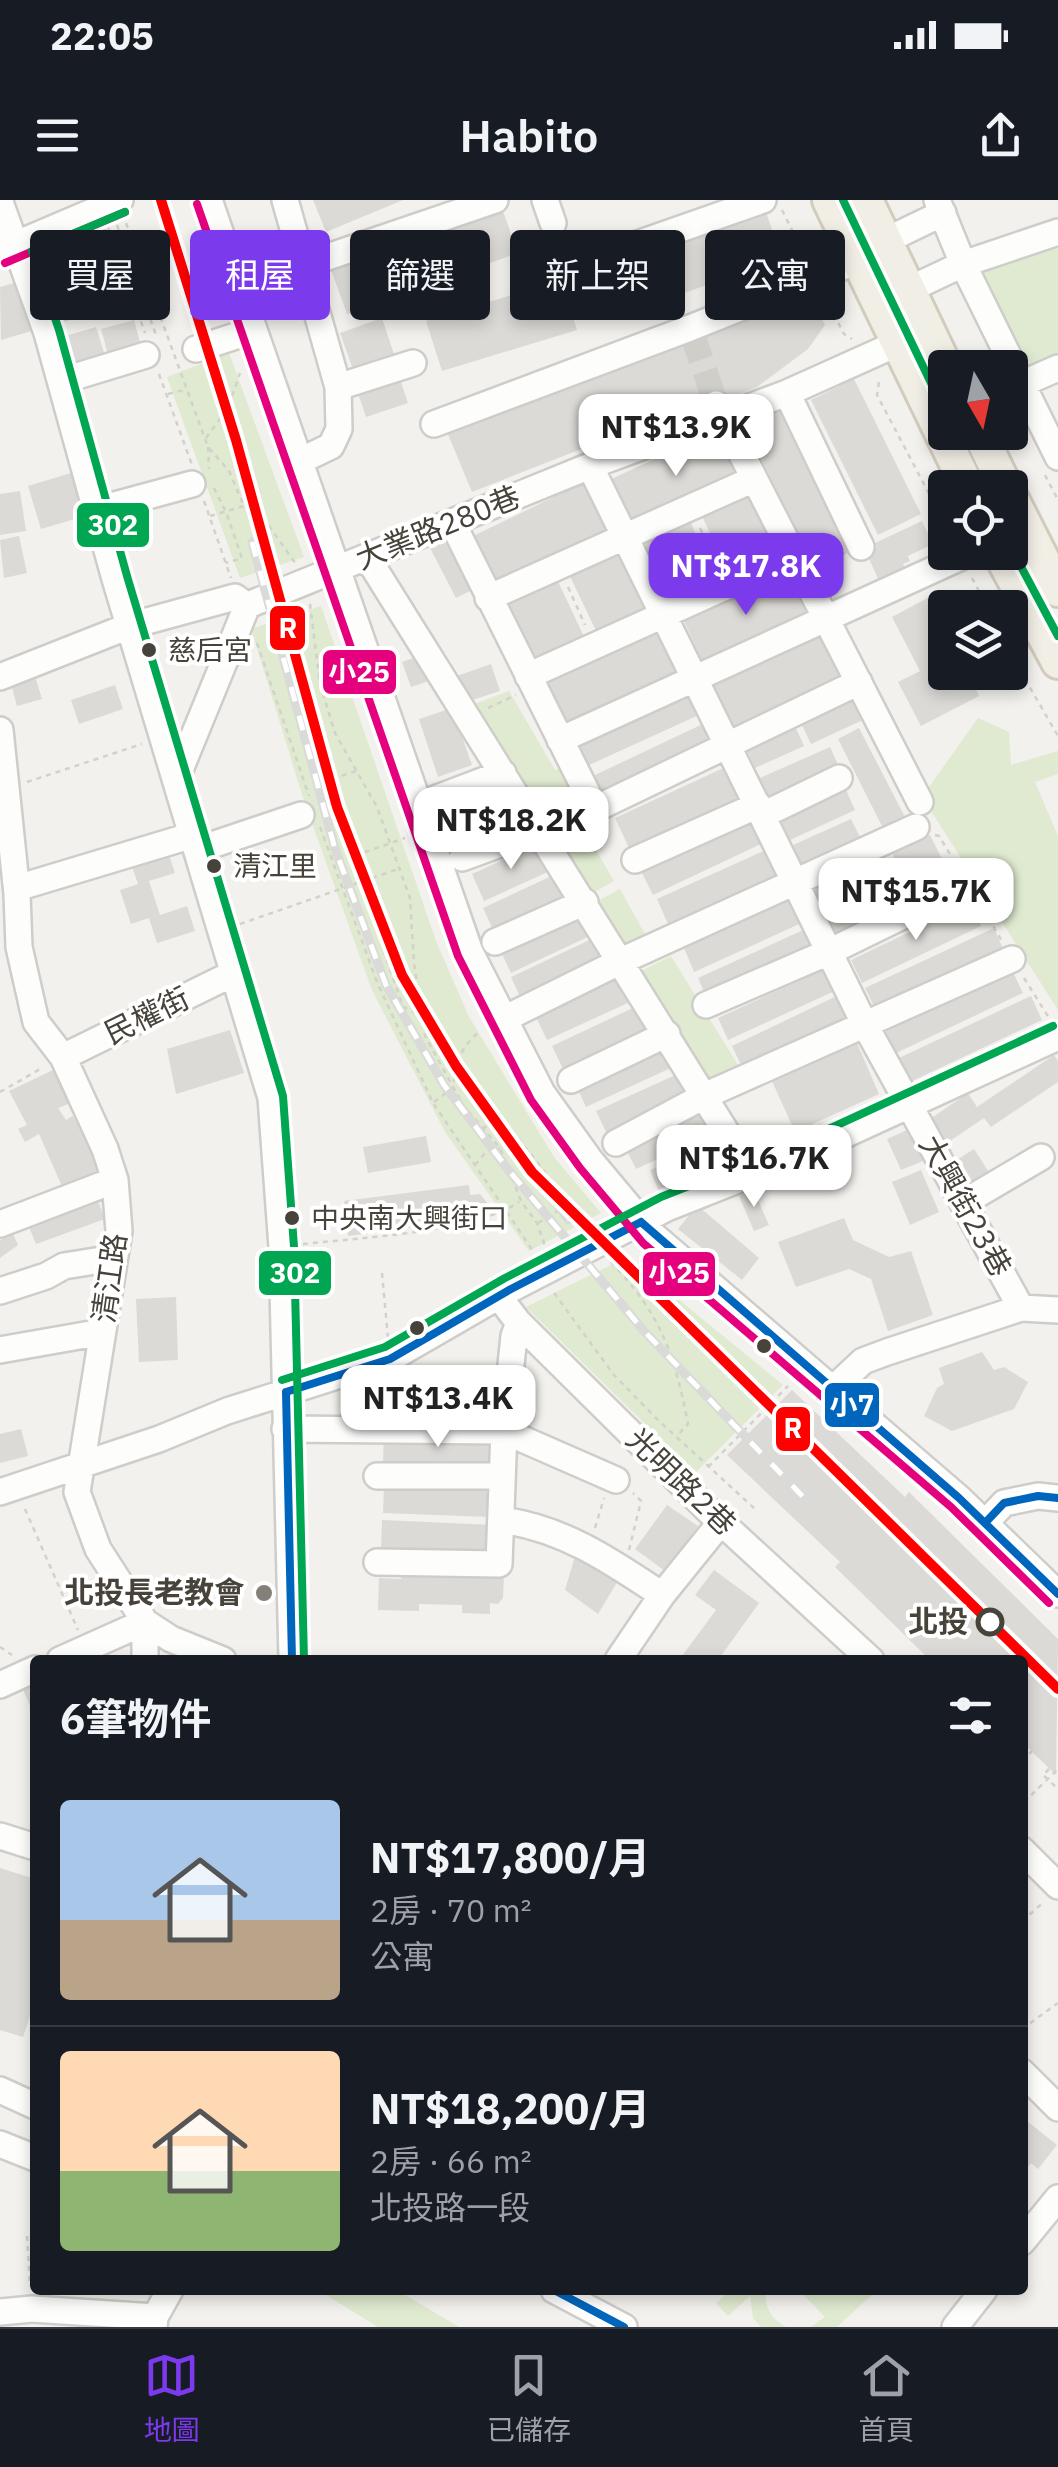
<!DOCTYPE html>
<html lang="zh-TW">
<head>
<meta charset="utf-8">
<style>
  body { margin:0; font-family:"IBM Plex Sans","Noto Sans TC",sans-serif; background:#242831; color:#f1f3f6; height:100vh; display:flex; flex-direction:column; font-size:38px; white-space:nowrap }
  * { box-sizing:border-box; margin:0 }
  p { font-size:32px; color:#9ea1a6 }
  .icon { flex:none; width:55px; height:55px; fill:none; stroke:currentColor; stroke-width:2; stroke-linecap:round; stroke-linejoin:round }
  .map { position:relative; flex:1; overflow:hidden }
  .details { position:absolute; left:30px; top:1455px; width:998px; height:640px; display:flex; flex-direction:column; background:#171b24; border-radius:10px; box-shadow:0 5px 15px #0003 }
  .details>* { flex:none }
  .hud { position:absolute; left:30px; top:30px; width:1000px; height:90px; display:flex; gap:20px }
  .needle { width:65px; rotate:171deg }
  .controls { position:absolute; left:928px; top:150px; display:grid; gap:20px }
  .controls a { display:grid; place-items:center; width:100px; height:100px; border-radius:10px; background:#171b24; box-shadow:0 5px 15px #0003; font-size:50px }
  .price { position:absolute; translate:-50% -85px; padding:0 22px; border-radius:20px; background:#fff; color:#222; font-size:32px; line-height:65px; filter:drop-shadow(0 2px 5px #0008) }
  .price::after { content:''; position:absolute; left:50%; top:60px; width:30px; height:22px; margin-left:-15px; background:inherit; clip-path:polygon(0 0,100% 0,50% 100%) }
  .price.active { background:#7c3aed; color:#fff }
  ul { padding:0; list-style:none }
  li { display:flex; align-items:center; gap:30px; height:250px; padding:0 30px }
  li+li { border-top:2px solid #363941 }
  li span { display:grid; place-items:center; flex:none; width:280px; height:200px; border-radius:10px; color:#555 }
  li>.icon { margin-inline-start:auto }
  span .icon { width:120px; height:120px; fill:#fffc; stroke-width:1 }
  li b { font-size:42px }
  h2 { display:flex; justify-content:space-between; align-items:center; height:120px; padding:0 30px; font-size:42px }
  .chip { padding:0 35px; border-radius:10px; background:#171b24; box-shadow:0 5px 15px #0003; font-size:35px; line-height:90px }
  .chip.active { background:#7c3aed; color:#fff }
  .status { display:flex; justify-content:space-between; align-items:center; height:70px; padding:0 50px; background:#171b24; direction:ltr }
  .status svg { height:28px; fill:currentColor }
  header { display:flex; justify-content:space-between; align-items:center; height:130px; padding:0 30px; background:#171b24; font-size:45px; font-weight:600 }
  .tab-bar { display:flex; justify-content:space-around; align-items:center; height:140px; border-top:2px solid #363941; background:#171b24; font-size:28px; color:#9ea1a6 }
  .tab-bar a { display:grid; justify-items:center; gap:5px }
  .tab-bar .active { color:#7c3aed }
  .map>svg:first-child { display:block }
  .green { fill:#dfead0 }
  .building { fill:#dcdad6 }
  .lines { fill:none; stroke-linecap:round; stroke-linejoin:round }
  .minor-tunnel { stroke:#d0cec9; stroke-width:25; stroke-dasharray:25 12; stroke-linecap:butt }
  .minor-casing { stroke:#cfcdc9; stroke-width:30 }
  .major-casing { stroke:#d2ccbd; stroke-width:38 }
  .path { stroke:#d2d1cb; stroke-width:2.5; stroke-dasharray:5 5; stroke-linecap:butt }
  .minor { stroke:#fdfdfc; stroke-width:25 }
  .major { stroke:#f1eee6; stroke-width:32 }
  .rail-casing { stroke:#dadad9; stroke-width:9 }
  .rail { stroke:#fff; stroke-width:5; stroke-dasharray:15; stroke-linecap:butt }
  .bus-1-casing { stroke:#fff; stroke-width:15 }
  .bus-2-casing { stroke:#fff; stroke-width:15 }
  .bus-3-casing { stroke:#fff; stroke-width:15 }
  .bus-1 { stroke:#0065bd; stroke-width:8 }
  .bus-2 { stroke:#e5007d; stroke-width:8 }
  .bus-3 { stroke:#00a651; stroke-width:8 }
  .metro-1-casing { stroke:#fff; stroke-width:18 }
  .metro-1 { stroke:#f00; stroke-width:10 }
  .bus-dot { fill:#48433a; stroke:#fff; stroke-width:4 }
  .poi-dot { fill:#848079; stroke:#fff; stroke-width:4 }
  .stop-dot { fill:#fff; stroke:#48433a; stroke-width:5 }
  .labels { text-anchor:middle; stroke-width:8; stroke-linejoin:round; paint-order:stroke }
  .bus-label { font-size:28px; fill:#48433a; stroke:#fff; text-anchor:start }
  .street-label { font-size:30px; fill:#48433a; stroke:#fff }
  .poi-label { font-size:30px; font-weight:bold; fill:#48433a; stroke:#fff; text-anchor:end }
  .stop-label { font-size:30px; font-weight:bold; fill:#48433a; stroke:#fff; text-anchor:end }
  .line-badge { stroke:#fff; stroke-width:4 }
  .badge-label { font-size:28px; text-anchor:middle; font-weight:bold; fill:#fff }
</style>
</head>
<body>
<div class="status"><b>22:05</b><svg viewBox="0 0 49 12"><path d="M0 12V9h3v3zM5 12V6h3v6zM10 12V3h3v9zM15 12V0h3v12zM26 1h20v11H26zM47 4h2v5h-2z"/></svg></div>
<header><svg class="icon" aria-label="menu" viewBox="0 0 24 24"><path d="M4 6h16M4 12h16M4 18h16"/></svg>Habito<svg class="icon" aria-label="share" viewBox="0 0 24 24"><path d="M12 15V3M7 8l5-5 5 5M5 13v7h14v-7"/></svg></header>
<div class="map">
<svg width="1058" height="2127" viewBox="0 0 1058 2127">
  <rect width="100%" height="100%" fill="#f2f1ed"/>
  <path class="green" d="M1058,47V156L1032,167L979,71Z
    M229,153L304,357L240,378L167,177Z
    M321,406L436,741L469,817L554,957L601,1013L529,1051L445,932L372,790L305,604L251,429Z
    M509,491L555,570L564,567L582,604L544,623L472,505Z
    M978,518L1009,532L1011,565L1058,551V574L1035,582L1058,636V810L922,597Z
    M583,628L614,681L591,694L560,642Z
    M620,689L646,736L623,749L596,702Z
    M671,756L741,870L708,888L641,771Z
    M627,1057L783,1185L695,1273L526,1107Z
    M318,2090H397L459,2127H378Z
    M731,2090H766C764,2107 771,2119 786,2127H761L753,2118L750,2096L728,2116L716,2103Z
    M799,2090H877L837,2127H811L825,2117Z"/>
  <path class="building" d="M313,0H403L326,32Z
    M500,3L518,53L347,114L329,64Z
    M763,4L782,58L634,111L615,56Z
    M105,26L118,62L83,75L70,39Z
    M65,47L71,64L46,74L40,57Z
    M116,66L130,103L106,112L92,75Z
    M79,68L83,81L88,79L97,113L59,123L47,76Z
    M561,80L577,130L442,171L426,121Z
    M21,81L35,130L1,140L0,87Z
    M808,91L825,125L808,149L757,187L625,239L622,233L472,292L447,232Z
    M382,118L395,157L354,172L340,133Z
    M134,120L142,149L109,158L101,129Z
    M96,127L106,159L71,169L62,137Z
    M400,179L408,203L366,217L358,193Z
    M854,179L921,314L878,335L811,200Z
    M792,202L863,345L816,369L745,226Z
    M720,229L742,277L632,329L609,280Z
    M71,273L85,316L41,329L28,286Z
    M585,282L610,332L496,388L471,337Z
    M748,289L780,357L732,379L700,312Z
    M20,291L26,331L0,335V294Z
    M688,317L720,385L673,407L641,338Z
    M922,321L933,344L908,356L910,361L903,364L906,371L880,383L866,352L877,347L875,343Z
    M19,336L27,373L4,378L0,340Z
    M443,339L472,390L456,398L429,346Z
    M615,344L648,414L599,437L566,368Z
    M788,369L811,418L705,467L682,417Z
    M555,375L587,443L536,466L504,398Z
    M935,394L945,413V472H976L982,484L975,487L979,496L921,526L898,482L920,471L892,417Z
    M657,426L681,478L569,529L545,477Z
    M824,434L846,485L735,535L712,485Z
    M419,456L432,480L411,487L402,462Z
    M491,464L500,491L466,502L457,476Z
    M34,473L42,499L17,506L10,480Z
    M115,485L123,509L79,524L71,500Z
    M693,495L701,514L587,566L579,547Z
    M855,498L865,519L811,544L801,523Z
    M452,508L472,565L438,577L419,519Z
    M707,522L716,543L603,597L593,576Z
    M795,526L804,546L755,568L746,548Z
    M859,528L906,619L884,630L838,539Z
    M830,547L840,569L770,600L760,578Z
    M730,565L746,599L631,652L615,618Z
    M499,584L519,627L474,648L454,605Z
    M846,590L855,610L790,640L781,620Z
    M754,615L767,641L653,695L640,669Z
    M851,619L862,641L803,668L793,645Z
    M930,635L942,659L904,677L892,653Z
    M537,644L550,671L484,701L472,674Z
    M768,649L783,680L671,731L657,699Z
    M168,652L175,673L149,681L160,715L187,706L195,731L157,743L149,718L131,724L120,690L138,684L131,664Z
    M950,662L961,686L840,742L829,717Z
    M856,669L868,693L826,714L814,690Z
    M558,673L569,697L494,732L483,708Z
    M795,698L806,721L694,772L684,748Z
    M970,703L981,726L862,783L851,760Z
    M582,710L594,734L511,773L500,750Z
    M810,727L822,753L709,803L698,778Z
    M994,728L1004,751L876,810L865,788Z
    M598,736L609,760L522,801L511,777Z
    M1010,766L1023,793L896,853L883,825Z
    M829,767L839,789L728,840L718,818Z
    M619,778L630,802L547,840L536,817Z
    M843,793L853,815L742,867L732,846Z
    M1031,796L1042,820L910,882L899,858Z
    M637,806L648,831L564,871L552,846Z
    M230,830L244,873L176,894L167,849Z
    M662,843L673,867L586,907L575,883Z
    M857,843L879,894L795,932L772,881Z
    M1054,855L1058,861V882L991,927L984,918L947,943L930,919L968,893L977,907Z
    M55,869L71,903L58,908L66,920L73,916L104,976L64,991L39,934L25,942L18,929L27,925L9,891Z
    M682,872L693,895L607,934L596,911Z
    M704,908L715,933L636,969L624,945Z
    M909,929L923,961L901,970L887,939Z
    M426,936L431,962L368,973L363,947Z
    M725,936L736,959L660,994L650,970Z
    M974,949L992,977L972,989L955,961Z
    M921,970L939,1012L910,1025L892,982Z
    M469,985L470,995L480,994L488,1004L489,1017L348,1036L344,1001Z
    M753,989L769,1025L754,1031L739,996Z
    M96,996L105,1019L36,1044L29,1027L57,1018L54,1011Z
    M697,1005L759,1058L742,1080L678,1029Z
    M844,1018L853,1040L889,1057L911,1051L933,1115L888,1131L871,1079L849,1069L796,1087L778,1042Z
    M13,1034L18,1045L0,1058V1040Z
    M176,1097L178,1160L139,1162L136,1099Z
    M982,1152L994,1170L1004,1167L1028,1182L1014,1209L952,1231L924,1216L937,1188L944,1184L939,1168Z
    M792,1190L905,1297L909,1292L1058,1439L1056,1575L1022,1542V1460H930L835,1367L840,1362L727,1255Z
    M21,1229L28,1256L0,1263V1234Z
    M384,1231L494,1236L493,1268L383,1263Z
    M384,1286L490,1290L489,1317L383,1313Z
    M667,1305L698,1326L665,1371L635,1349Z
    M382,1320L493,1325L491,1354L381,1349Z
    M578,1346L622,1374L598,1414L565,1390Z
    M714,1370L759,1403L718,1460H679L716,1410L695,1395Z
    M401,1371L504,1375L503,1398L498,1404L490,1403V1414L462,1413V1405L419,1404V1411L378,1410L379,1378L401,1379Z
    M35,1482V1518L22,1487Z
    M0,1668L35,1679V1801L23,1837L0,1830Z
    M1022,1917L1057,1945L1038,1969L1031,1963L1022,1974Z"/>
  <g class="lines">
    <path class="minor-tunnel" d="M693,136L716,204"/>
    <defs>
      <path id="minor" d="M209,0L470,752L542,893L590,960L652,1034L959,1298L1058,1394
        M285,0L338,187L339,229L331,246L300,261
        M545,0L553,23
        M937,0L963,64L1058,257
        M0,2L47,133L115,379L271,898L282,1047L292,1460
        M885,41L943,13
        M0,51L120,0
        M304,65L495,0
        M619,89L606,55L763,0
        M908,90L963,64L1058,32
        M196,149L254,130
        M61,181L146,155
        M338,187L413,163
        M1010,189L1058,168
        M787,193L861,347
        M716,204L920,602
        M434,224L690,128L857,61
        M590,266L864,823L1021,1108
        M96,310L192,284
        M453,324L595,609
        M367,357L753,975
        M488,398L754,279
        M528,476L794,356
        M0,477L129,426L235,397L247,406
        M0,530L17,694L19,747L36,822L63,857L105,949L115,980L119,1031L77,1292L98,1349L145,1422L171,1439L223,1460
        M560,540L972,352
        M177,577L247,406L253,403L590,266L787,193L914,136
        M419,605L503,573
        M763,615L839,578
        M197,650L301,615
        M462,658L595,609L859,482
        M635,660L758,605
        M17,688L193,635
        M495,742L585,702
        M706,805L831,751L968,684
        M502,820L621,761L916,627
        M63,857L232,774
        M571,880L667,834
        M616,943L704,896L1012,759
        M963,1003L1041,957
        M0,1024L115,980
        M0,1091L46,1076L64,1066L114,1058
        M499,1097L519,1123L710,1312L871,1460
        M519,1123L514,1136L504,1231L616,1280
        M0,1150L102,1132
        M833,1189L863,1161L887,1152L1021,1108L1058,1110
        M285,1229L504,1231L499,1364L377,1362
        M377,1276H501
        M0,1292L159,1239L227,1211L390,1159L511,1089L667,1008L803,954L1058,837
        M501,1320C563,1328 611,1361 662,1395
        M985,1323L1004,1303L1038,1296L1058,1298
        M60,1460L145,1422
        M145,1460V1422
        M618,1460L662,1395L721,1322
        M0,1485L35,1469
        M0,1636L35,1647
        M1022,1650L1058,1686
        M1022,1872L1058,1908
        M0,1890L35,1906
        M0,1944L35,1958
        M1022,2042L1058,1998
        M554,2090L624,2127
        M0,2112L32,2109L155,2117
        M154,2127L155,2117L170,2090
        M955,2127L984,2090"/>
      <path id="major" d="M829,0L968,288
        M866,0L946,168
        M979,232L1006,288
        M1010,295L1058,390
        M999,352L1058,462"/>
    </defs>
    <use href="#minor" class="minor-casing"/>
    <use href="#major" class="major-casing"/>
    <path class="path" d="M782,10L805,56L810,58
      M126,23L208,247L229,271L244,306L269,326L296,364
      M117,25L156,135
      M108,27L145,133
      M144,71L198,50
      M829,96L827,101L844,134L852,139
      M159,174L192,265
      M879,182L877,195L945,324
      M168,194L184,190
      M206,238L228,208L240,173
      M208,247L209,269
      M1045,275L1058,300
      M214,288L226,312L242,358L226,363
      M204,301L231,378
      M210,316L244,306
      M700,328L719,366
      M972,378L988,408
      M568,387L585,425
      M310,404L320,484L335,533L377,607L410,698L414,763L425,836L463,905L500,948L521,1001L537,1023L545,1046
      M257,443L309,596
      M1010,453L1058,536
      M488,508L516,495
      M356,571L326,581L403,807L418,814
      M27,582L142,544
      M320,627L377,782L433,903L533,1051
      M935,635L939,636L956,664
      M350,651L360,647L362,653L405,638
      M978,701L1002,741
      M240,724L401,668
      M1024,778L1049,818
      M0,892L42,868
      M434,902L453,888C456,862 460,848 480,831
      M482,929L501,917L588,1026
      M475,965L486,952L500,948
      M538,1023L570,1004
      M303,1044C358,1038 476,1032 519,1002
      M611,1062C662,1116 674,1153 688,1224L676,1237
      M382,1073L388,1138
      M554,1093L614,1175L658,1220L755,1309
      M391,1181L393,1208
      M708,1267L788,1186
      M25,1309L78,1430
      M595,1328L604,1298
      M629,1350L641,1301L633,1293
      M0,1447L12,1455
      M1022,1561L1032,1551
      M1049,1569L1043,1575L1058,1589
      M1024,1602L1058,1569
      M1022,1721L1044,1702
      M1022,1829L1058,1803
      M27,2036L30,2086"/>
    <use href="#minor" class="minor"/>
    <use href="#major" class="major"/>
    <defs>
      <path id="rail" d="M252,342L335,649L386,785L444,885L510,972L644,1131L809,1303
        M532,972L569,1020"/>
    </defs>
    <use href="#rail" class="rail-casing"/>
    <use href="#rail" class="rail"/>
    <defs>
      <path id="bus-1" d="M641,1022L959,1298L1058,1394
        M286,1192L390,1159L511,1089L641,1022
        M286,1192L292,1460
        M985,1323L1004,1303L1038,1296L1058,1298
        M554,2090L624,2127"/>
      <path id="bus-2" d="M197,4L458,756L531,900L580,968L643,1043L951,1307L1049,1403
        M5,63L125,12"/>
      <path id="bus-3" d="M843,0L945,212
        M125,12L32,51L59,130L127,376L283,896L294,1047L304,1460
        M1010,346L1058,436
        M282,1180L385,1147L505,1078L661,997L798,943L1053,826"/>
    </defs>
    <use href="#bus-1" class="bus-1-casing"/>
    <use href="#bus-2" class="bus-2-casing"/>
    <use href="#bus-3" class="bus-3-casing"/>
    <use href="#bus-1" class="bus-1"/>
    <use href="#bus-2" class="bus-2"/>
    <use href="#bus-3" class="bus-3"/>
    <defs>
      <path id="metro-1" d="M161,0L236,240L337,607L402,775L456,866L532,972L1058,1489"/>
    </defs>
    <use href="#metro-1" class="metro-1-casing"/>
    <use href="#metro-1" class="metro-1"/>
  </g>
  <g class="bus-dot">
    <circle cx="149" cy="450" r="9"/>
    <circle cx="214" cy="666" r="9"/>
    <circle cx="292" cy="1018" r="9"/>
    <circle cx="417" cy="1128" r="9"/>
    <circle cx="764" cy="1146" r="9"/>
  </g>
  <circle class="poi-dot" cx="264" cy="1393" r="10"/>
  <circle class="stop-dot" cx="990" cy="1422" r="12"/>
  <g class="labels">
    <g class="bus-label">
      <text x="168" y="460">慈后宮</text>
      <text x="233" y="676">清江里</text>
      <text x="311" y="1028">中央南大興街口</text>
    </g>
    <g class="street-label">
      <text transform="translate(438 328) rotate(-22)" y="10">大業路280巷</text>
      <text transform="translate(147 816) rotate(-26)" y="10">民權街</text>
      <text transform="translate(965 1006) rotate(61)" y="10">大興街23巷</text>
      <text transform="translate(110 1078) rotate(-82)" y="10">清江路</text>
      <text transform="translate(681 1282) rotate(44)" y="10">光明路2巷</text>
    </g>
    <g class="poi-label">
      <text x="244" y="1403">北投長老教會</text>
    </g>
    <g class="stop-label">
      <text x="968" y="1432">北投</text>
    </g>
  </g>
  <g class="line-badge">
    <rect x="75" y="301" width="76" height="48" rx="10" fill="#00a651"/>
    <rect x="268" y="404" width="39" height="48" rx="10" fill="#f00"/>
    <rect x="321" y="448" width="77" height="48" rx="10" fill="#e5007d"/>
    <rect x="257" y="1049" width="76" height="48" rx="10" fill="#00a651"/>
    <rect x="641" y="1050" width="76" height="48" rx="10" fill="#e5007d"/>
    <rect x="823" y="1181" width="58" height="48" rx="10" fill="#0065bd"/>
    <rect x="774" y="1205" width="38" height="48" rx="10" fill="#f00"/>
  </g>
  <g class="badge-label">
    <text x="113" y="335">302</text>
    <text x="288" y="438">R</text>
    <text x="359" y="482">小25</text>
    <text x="295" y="1083">302</text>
    <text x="679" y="1083">小25</text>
    <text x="852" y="1215">小7</text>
    <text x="793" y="1238">R</text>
  </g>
</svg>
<div class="controls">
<a><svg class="needle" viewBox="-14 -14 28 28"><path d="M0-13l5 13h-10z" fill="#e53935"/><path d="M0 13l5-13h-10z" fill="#9ea1a6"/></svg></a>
<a><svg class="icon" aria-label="locate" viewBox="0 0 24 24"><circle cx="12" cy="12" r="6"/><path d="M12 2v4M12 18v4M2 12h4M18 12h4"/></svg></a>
<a><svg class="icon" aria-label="layers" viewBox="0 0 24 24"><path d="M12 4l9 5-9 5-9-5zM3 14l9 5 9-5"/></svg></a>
</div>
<b class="price" style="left:676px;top:279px">NT$13.9K</b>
<b class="price active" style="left:746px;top:418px">NT$17.8K</b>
<b class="price" style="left:511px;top:672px">NT$18.2K</b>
<b class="price" style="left:916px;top:743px">NT$15.7K</b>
<b class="price" style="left:754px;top:1010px">NT$16.7K</b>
<b class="price" style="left:438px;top:1250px">NT$13.4K</b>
<div class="hud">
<a class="chip">買屋</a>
<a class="chip active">租屋</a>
<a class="chip">篩選</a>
<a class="chip">新上架</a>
<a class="chip">公寓</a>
</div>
<section class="details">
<h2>6筆物件<svg class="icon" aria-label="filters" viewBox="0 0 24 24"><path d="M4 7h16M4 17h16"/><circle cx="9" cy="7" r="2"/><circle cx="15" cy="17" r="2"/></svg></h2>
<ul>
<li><span style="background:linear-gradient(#a9c7e8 60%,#b9a48a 0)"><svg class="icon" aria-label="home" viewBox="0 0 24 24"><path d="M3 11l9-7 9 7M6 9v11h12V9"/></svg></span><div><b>NT$17,800/月</b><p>2房 · 70 m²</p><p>公寓</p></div></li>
<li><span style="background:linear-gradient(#ffd9b3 60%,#8fb573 0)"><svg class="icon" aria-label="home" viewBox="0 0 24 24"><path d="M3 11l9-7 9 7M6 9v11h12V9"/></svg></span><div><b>NT$18,200/月</b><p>2房 · 66 m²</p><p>北投路一段</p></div></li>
</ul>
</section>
</div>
<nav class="tab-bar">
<a class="active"><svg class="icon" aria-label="map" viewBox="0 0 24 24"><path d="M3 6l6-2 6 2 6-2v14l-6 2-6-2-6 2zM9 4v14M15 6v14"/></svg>地圖</a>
<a><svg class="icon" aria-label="saved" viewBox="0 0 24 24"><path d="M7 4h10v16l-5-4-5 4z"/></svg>已儲存</a>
<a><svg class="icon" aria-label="home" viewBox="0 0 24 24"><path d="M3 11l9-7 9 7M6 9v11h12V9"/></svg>首頁</a>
</nav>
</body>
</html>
